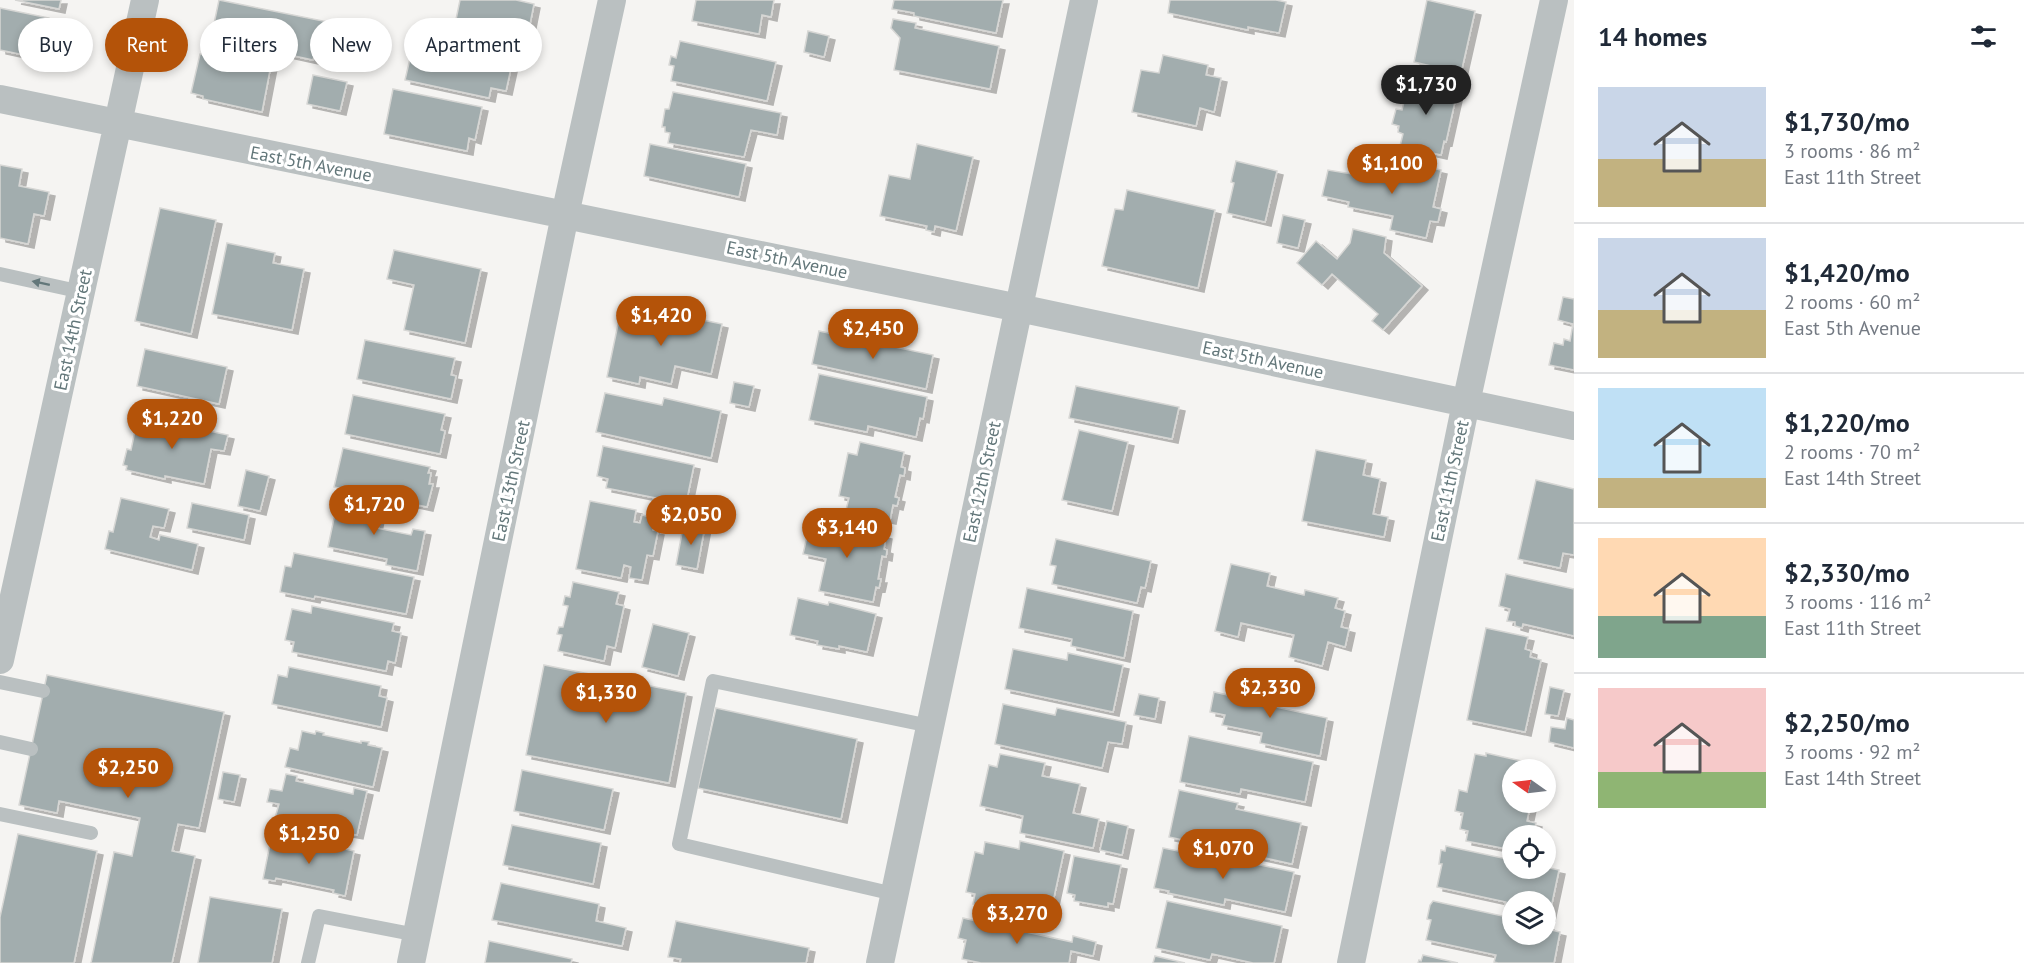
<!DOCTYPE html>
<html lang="en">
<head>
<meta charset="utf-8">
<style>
  body { margin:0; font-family:"PT Sans",sans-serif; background:#f2f2f3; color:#1f2937; height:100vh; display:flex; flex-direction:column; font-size:22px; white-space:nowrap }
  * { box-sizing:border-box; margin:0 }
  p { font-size:20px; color:#747a83 }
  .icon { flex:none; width:33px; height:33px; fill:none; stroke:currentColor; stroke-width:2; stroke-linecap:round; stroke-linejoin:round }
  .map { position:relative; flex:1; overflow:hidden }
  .drawer { display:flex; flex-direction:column; background:#fff; width:450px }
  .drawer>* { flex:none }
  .hud { position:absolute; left:18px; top:18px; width:570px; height:54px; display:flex; gap:12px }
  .needle { width:39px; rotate:284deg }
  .controls { position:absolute; left:1502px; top:759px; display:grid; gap:12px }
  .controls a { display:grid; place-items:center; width:54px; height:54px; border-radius:50%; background:#fff; box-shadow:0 3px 9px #0003; font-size:30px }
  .price { position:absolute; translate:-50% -51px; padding:0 14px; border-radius:21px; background:#b45309; color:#fff; font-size:20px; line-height:39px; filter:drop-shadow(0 2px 3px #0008) }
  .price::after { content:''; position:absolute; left:50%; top:36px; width:18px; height:14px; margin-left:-9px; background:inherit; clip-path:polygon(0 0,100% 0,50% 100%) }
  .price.current { background:#222; color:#fff }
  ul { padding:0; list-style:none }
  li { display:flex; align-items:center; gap:18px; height:150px; padding:0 24px }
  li+li { border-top:2px solid #e0e1e3 }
  li span { display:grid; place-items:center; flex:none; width:168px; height:120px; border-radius:0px; color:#555 }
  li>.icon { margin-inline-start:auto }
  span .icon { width:72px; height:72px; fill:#fffc; stroke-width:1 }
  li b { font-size:26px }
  h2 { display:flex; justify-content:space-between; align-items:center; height:72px; padding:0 24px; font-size:26px }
  .pill { padding:0 21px; border-radius:27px; background:#fff; box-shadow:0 3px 9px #0003; font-size:21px; line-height:54px }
  .pill.current { background:#b45309; color:#fff }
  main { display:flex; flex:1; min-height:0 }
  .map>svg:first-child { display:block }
  .building { fill:#a2adae; stroke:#d6d6d4; stroke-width:1.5; filter:url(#shadow) }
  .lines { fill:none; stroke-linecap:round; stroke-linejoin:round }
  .service { stroke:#bac0c1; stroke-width:14 }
  .minor { stroke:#bac0c1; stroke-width:28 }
  .oneway { fill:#63777a }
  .labels { text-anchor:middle; stroke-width:6; stroke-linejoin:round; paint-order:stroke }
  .street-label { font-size:18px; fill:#63777a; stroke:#fff }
</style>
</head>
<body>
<main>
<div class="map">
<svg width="1574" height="963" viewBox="0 0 1574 963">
  <defs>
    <filter id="shadow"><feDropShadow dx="6" dy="4" stdDeviation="0" flood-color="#0004"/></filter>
  </defs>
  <rect width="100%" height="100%" fill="#f5f4f2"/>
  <path class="building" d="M15,0H61L59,9Z
    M219,0L338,24L333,44L318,41L313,60L211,38Z
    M460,0H516L534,4L525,49L453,34Z
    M696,0H774L771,17L762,15L759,34L692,21Z
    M894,0H1003L996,33L914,16V13L892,9Z
    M1170,0H1276L1286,2L1279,33L1248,27V30L1168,13Z
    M1427,0L1475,11L1461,73L1414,62Z
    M0,8L49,18L45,34L53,36L48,60L0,50Z
    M893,19L916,23L915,28L999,46L990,89L894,70L900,38L891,28Z
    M808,31L829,36L824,57L804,52Z
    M415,37L513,59L506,91L491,88L489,98L405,80Z
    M680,41L776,62L767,101L671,81L674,66L669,65L671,56L676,58Z
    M212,53L271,65L262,112L203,99V96L191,93L200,54L212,56Z
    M1163,55L1208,65L1206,75L1221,78L1214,112L1200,108L1196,126L1132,112L1141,70L1159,73Z
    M313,75L347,82L340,111L307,104Z
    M1410,77L1458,88L1446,142L1444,141L1441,155L1400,146L1403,134L1398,132L1399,126L1392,124L1396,109L1402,110Z
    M393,89L482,107L475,140L469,138L467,151L384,134Z
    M673,92L781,113L777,135L751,130L744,157L668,143L670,133L665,132V127H662L665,109H669Z
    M650,144L746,164L739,197L644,176Z
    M917,144L973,157L956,231L935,226L934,232L926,230L927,226L880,216L889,175L910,179Z
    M1392,159L1441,170L1433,207L1441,209L1438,222L1430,221L1426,238L1390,230L1393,216L1348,207L1349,202L1322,196L1328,170L1370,177L1371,170L1389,174Z
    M1236,161L1277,171L1265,222L1227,213L1234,183L1231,182Z
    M0,165L22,169L19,186L49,192L44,216L34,214L28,244L0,238Z
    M1127,190L1215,210L1198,288L1102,266L1115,209L1123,210Z
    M160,208L216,220L191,334L135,321Z
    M1283,215L1305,220L1298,248L1277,243Z
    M1353,229L1386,237L1384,253L1422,286L1383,330L1372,321L1378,314L1332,274L1322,285L1297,263L1316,241L1337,259L1350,243Z
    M227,243L275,253L273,263L304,269L292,330L212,314Z
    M394,250L481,269L465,343L404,330L414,285L387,279Z
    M1563,297L1574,299V370L1549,365L1554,343L1563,345L1564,339L1570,341L1573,324L1558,320Z
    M622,305L650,311L649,317L691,326L693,318L722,324L711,374L675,366L671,384L640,377L639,384L607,377Z
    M819,331L933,355L926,389L812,364Z
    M365,340L455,358L451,375L456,376L451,399L357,379Z
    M145,349L227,367L219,404L137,386Z
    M819,374L927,397L923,419L920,418L916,437L868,426L867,432L809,420Z
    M734,382L754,386L749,407L730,403Z
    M1076,386L1179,407L1172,439L1069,418Z
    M605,393L662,405L664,398L721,411L711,458L596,432Z
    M353,395L445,414L441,430L445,431L440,454L345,434Z
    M138,416L228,435L224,451L211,449L204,484L165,476V479L126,470L127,466L123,465L127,449L131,450Z
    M1079,430L1128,442L1112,511L1062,500Z
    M860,442L904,452L901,467L905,468L904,476L900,475L895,497L899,498L897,506L893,505L890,520L846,510L849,498L839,496L848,453L857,455Z
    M603,446L694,465L686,504L606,488L608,479L597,476Z
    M343,448L430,467L428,473H431L429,484H433L427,507L334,487Z
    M1316,450L1366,460L1363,475L1380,479L1373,514L1388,517L1384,537L1302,521Z
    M246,470L269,476L260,511L238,506Z
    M1536,480L1574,489V555L1563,553L1560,568L1518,559Z
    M121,498L169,509L164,528L153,526L150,537L159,540L160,535L198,544L192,570L105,549L109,531L113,532Z
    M338,499L380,507L376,528L411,535L413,529L425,531L417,571L386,565L387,559L328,547Z
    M590,501L636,510L634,522L640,523L642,515L655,518L653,530L658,531L653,556L647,555L642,580L629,578L631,567L624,565L621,578L576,569Z
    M192,503L249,515L244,540L187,528Z
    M811,519L886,535L884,549L887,550L886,557L882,556L878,579H881L879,588L876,587L873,602L819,591L826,559L803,554Z
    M684,522L705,526L697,569L676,565Z
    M1056,539L1151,561L1145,588L1141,587L1137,603L1052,584L1056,566L1050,565Z
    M294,553L414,577L406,614L315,596L314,599L280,592L285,566L291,567Z
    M1231,564L1270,573L1267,586L1304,595L1305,590L1338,598L1335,608L1345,611L1341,627L1349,629L1345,647L1328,642L1322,666L1289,657L1294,635L1241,623L1238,637L1215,631Z
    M1506,574L1574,589V636L1523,624L1522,628L1515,626V622L1507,621L1510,609L1499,606Z
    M573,582L619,592L616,604L624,606L615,648L607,646L604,661L558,651L562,635L557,634L559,627H563L568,606L563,605L565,596L570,597Z
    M1027,588L1133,611L1124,658L1071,646L1072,639L1019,628Z
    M798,598L828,605L829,602L876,614L867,652L839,646V649L817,645L818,641L790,635Z
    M312,606L394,623L392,631L401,633L395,663L388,661L386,671L292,652L294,642L285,640L292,609L311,613Z
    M653,624L689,633L678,676L642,667Z
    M1486,628L1528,637L1525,649L1531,651L1530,657L1541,660L1525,732L1467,720Z
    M1013,649L1067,660L1068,653L1123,665L1113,712L1005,689Z
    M544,665L686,693L669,783L526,755Z
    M289,667L381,686L379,696L387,698L381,727L272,704L278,675L287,677Z
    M47,675L224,712L199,828L178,824L172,851L195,856L172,963H91L114,852L132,856L140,818L59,801L57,813L19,805Z
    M1231,683L1274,691L1271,706L1327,718L1320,756L1260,743L1262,733L1222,725L1225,715L1210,712L1214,692L1228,695Z
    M1550,687L1564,690L1558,716L1545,714Z
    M1139,694L1159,698L1155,719L1134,715Z
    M1003,704L1055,715L1057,708L1126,722L1122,744L1108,742L1102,768L995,744Z
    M716,708L857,739L841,819L698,788Z
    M1567,718L1574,720V748L1549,742L1551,727L1565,729Z
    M302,731L315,734L316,731L324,733L323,735L361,743V741L369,742L368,745L382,748L373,787L285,767L290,748L298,750Z
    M1189,736L1313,762L1305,802L1241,789L1240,794L1180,782Z
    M1486,753L1526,762L1525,768L1534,770H1512V802H1531L1527,821L1536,823L1533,836H1512V850L1466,841L1468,831L1460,829L1463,813L1455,811L1459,790L1467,792L1475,754L1486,756Z
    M1000,754L1045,763L1042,776L1080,784L1073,813L1099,819L1093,848L1020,833L1023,816L980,806L989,765L997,767Z
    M522,770L613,789L604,830L514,811Z
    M223,772L240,775L234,802L218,799Z
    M286,774L297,776L296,781L353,794L354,788L367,791L357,835L346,833L347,829L288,816V821L275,818L279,804L267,802L270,789L282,791Z
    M1179,790L1238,803L1236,809L1301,823L1292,864L1169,837Z
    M1107,821L1128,826L1122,855L1100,850Z
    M512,825L601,843L593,884L503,865Z
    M18,834L97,851L74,963H0V917Z
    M272,834L283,837V840L335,851L336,847L354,851L345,896L333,893L334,890L276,878L275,881L263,879Z
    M1020,841L1064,851L1051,911L1007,901L1005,912L973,904L975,894L966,892L975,852L983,854L985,842L1019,849Z
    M1446,846L1512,860V868L1545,867L1559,870L1549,917L1545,916V902H1512V909L1505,907L1506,902L1437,887L1442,864H1439L1441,850L1445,851Z
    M1163,848L1178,851L1179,848L1294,872L1285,912L1225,899L1224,905L1168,893L1169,891L1154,888Z
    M1074,856L1121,865L1113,904L1108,903V907L1074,901L1075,895L1067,893Z
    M501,883L599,904L596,921L626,928L622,946L492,920Z
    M210,897L282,909L272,963H198Z
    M1167,901L1282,926L1274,963H1253L1212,954L1210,960L1156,948Z
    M1433,901L1512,918V934H1545V925L1548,926L1547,929L1560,932L1554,963H1498L1494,962L1496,955L1426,940L1431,920L1427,919L1430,905Z
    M963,918L1072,942L1073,936L1096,942L1093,956L1071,951L1069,963H981L962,959L966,940L958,938Z
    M676,921L809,948L806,963H680L681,959L668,957Z
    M489,941L572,959L571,963H485Z
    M1423,955L1458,963H1418L1419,960L1421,961Z
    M1155,956L1185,963H1153Z"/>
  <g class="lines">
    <path class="service" d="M0,274L82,292
      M0,682L43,691
      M0,742L31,749
      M0,814L91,833
      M894,894L679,844L713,681L930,726
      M308,963L319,916L417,935"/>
    <path class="minor" d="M0,99L1019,308L1574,426
      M0,660L145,0
      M411,963L565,215L612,0
      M880,963L1084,0
      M1351,963L1466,403L1554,0"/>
  </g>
  <defs><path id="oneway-solid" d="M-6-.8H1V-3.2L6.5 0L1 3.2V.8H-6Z" transform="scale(1.5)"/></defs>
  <use class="oneway" href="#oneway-solid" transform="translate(41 283) rotate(-168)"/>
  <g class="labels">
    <g class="street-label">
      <text transform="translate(311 164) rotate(11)" y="6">East 5th Avenue</text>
      <text transform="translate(787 260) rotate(12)" y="6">East 5th Avenue</text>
      <text transform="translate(73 330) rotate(-78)" y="6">East 14th Street</text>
      <text transform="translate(1263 360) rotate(12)" y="6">East 5th Avenue</text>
      <text transform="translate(511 481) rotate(-78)" y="6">East 13th Street</text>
      <text transform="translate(1450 481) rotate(-78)" y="6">East 11th Street</text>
      <text transform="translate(982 482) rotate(-78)" y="6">East 12th Street</text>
    </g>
  </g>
</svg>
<div class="controls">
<a><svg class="needle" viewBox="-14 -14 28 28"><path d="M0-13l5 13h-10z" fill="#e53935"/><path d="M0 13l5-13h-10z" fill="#747a83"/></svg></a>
<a><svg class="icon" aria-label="locate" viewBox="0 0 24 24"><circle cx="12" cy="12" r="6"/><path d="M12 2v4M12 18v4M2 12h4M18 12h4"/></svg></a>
<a><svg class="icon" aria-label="layers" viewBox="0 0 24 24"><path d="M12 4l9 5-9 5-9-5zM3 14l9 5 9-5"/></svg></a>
</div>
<b class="price current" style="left:1426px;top:116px">$1,730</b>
<b class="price" style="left:1392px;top:195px">$1,100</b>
<b class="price" style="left:661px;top:347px">$1,420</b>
<b class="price" style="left:873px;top:360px">$2,450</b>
<b class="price" style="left:172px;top:450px">$1,220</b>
<b class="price" style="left:374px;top:536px">$1,720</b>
<b class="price" style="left:691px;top:546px">$2,050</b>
<b class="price" style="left:847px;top:559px">$3,140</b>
<b class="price" style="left:1270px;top:719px">$2,330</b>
<b class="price" style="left:606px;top:724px">$1,330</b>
<b class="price" style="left:128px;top:799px">$2,250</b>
<b class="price" style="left:309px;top:865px">$1,250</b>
<b class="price" style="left:1223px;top:880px">$1,070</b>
<b class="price" style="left:1017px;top:945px">$3,270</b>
<div class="hud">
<a class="pill">Buy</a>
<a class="pill current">Rent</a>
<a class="pill">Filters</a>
<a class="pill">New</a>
<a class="pill">Apartment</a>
</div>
</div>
<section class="drawer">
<h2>14 homes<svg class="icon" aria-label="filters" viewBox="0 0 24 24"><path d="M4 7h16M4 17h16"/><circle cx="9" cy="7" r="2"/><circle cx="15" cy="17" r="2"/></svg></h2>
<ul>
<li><span style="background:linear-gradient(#c9d6e8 60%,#c2b280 0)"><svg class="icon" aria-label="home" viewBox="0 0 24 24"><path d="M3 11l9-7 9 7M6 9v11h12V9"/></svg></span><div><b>$1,730/mo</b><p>3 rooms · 86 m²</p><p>East 11th Street</p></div></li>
<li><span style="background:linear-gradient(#c9d6e8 60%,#c2b280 0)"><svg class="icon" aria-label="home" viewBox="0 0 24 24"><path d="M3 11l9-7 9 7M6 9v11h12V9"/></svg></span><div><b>$1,420/mo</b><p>2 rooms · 60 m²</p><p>East 5th Avenue</p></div></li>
<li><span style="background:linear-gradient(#bfe0f5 75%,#c2b280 0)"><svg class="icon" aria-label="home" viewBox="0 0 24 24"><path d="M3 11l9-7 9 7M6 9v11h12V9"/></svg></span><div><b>$1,220/mo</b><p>2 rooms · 70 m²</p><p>East 14th Street</p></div></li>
<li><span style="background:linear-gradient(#ffd9b3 65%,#7fa58c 0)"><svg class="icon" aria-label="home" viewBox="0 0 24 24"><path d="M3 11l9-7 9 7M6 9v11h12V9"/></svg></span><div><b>$2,330/mo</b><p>3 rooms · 116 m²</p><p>East 11th Street</p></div></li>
<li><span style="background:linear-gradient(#f6c9c9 70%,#8fb573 0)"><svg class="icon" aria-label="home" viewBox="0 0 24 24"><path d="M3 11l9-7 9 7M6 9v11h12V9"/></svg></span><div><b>$2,250/mo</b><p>3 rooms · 92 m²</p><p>East 14th Street</p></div></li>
</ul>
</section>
</main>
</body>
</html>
